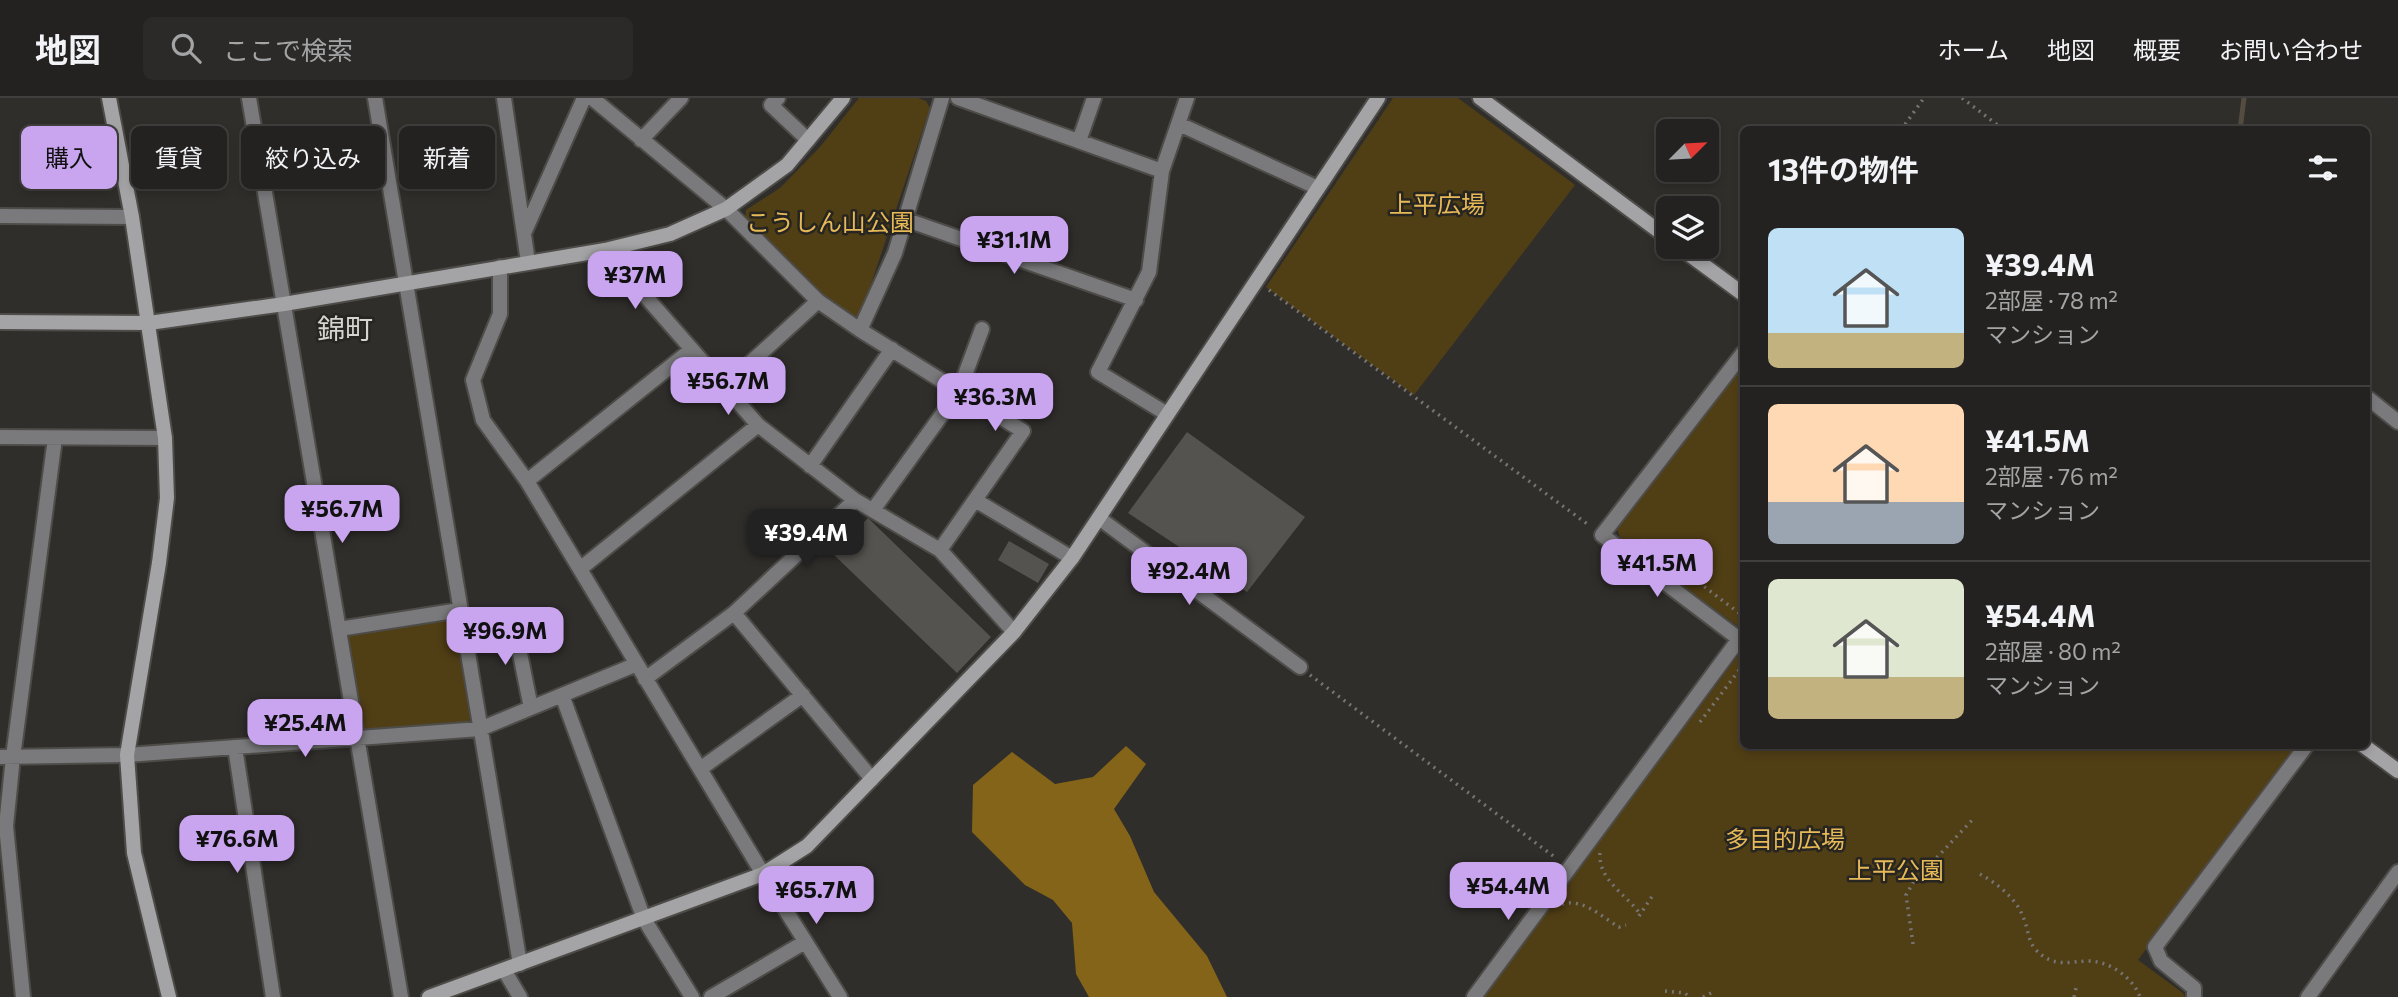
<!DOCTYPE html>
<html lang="ja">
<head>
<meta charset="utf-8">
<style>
  body { margin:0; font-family:Commissioner,"Noto Sans JP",sans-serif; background:#2c2a29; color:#f1f3f6; height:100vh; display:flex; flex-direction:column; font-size:26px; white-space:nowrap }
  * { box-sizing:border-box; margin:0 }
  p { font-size:23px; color:#a3a4a5 }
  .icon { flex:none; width:38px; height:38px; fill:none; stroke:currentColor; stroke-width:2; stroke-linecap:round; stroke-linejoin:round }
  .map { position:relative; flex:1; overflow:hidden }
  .details { position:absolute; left:1740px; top:28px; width:630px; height:623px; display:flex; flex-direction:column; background:#242220; border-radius:10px; box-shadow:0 4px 10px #0003,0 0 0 2px #413f3e }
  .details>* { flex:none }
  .hud { position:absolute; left:21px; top:28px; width:665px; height:63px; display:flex; gap:14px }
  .needle { width:46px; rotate:66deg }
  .fabs { position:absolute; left:1656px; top:21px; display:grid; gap:14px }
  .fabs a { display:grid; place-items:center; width:63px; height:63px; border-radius:10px; background:#242220; box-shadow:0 4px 10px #0003,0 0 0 2px #413f3e; font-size:35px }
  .price { position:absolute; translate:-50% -60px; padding:0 16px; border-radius:14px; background:#c8a5ee; color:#111; font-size:23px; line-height:46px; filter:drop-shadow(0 2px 4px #0008) }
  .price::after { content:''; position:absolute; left:50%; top:42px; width:21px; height:16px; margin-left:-10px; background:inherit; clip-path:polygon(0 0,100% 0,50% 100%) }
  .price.current { background:#222; color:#fff }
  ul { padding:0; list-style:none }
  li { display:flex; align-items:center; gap:21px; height:175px; padding:0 28px }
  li+li { border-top:2px solid #413f3e }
  li span { display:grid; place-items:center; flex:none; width:196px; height:140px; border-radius:10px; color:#555 }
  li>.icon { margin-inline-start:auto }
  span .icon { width:84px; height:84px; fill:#fffc; stroke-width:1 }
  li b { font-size:30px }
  h2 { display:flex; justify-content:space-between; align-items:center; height:84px; padding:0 28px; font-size:30px }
  .tag { padding:0 24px; border-radius:10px; background:#242220; box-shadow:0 4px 10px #0003,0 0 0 2px #413f3e; font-size:24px; line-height:63px }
  .tag.current { background:#c8a5ee; color:#111 }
  header { display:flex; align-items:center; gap:42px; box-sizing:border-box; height:98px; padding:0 35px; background:#242220; border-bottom:2px solid #413f3e }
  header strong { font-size:33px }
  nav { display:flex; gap:38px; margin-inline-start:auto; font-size:24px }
  .search { width:490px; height:63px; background:#2c2a29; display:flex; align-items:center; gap:18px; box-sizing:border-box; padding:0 24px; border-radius:10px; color:#a3a4a5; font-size:26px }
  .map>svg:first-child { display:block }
  .green { fill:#503e15 }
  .forest { fill:#846418 }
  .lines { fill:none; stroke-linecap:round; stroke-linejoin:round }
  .stream { stroke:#534c3f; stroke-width:5 }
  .building { fill:#54534f }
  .street-casing { stroke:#4e4c49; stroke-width:18 }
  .secondary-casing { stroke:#4e4c49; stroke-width:18 }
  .path { stroke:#777573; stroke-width:3.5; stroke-dasharray:2 5; stroke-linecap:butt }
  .street { stroke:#7a797b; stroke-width:14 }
  .secondary { stroke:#a4a3a5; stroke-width:14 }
  .labels { text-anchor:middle; stroke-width:5; stroke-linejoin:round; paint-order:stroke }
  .park-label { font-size:24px; fill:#e8ba57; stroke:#262522 }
  .quarter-label { font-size:28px; fill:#d6d4d0; stroke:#262522 }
</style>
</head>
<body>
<header>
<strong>地図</strong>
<div class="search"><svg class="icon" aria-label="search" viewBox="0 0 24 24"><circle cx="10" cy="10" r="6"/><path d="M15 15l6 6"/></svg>ここで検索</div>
<nav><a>ホーム</a><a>地図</a><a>概要</a><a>お問い合わせ</a></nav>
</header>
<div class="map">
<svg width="2398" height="899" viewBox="0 0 2398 899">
  <rect width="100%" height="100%" fill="#302e2b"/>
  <path class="green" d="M859,0H918L926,3L930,10L861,216L852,220L819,198L745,122L746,112L780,90L820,49Z
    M1393,0H1458L1575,87L1414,297L1266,189Z
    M1743,267V532L1621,442L1617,431Z
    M446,519L454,523L470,621L466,628L367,634L361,628L345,536Z
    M1743,551V648H2296L2138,862L2183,895L2185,899H1482Z"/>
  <path class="forest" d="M1126,648L1146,666L1114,711L1130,738L1154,794L1207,858L1227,899H1089L1076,876L1072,825L1053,802L1025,787L972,734L973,687L1012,654L1055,686L1093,679Z"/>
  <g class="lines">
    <path class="stream" d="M2240,32L2244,0"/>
  </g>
  <path class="building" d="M1187,334L1305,419L1247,494L1128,415Z
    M868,420L991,539L957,575L833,456Z
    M1009,443L1049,466L1038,485L998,462Z"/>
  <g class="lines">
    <defs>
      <path id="street" d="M249,0L401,899
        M375,0L520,866
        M504,0L528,164
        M592,0L726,111L818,203L860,232L1023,333L940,452
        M778,0L771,7L808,42
        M958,0L1162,73
        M1179,26L1318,90
        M641,42L681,0
        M1079,43L1094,0
        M0,118L132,119
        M904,121L1136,202
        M525,133L584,0
        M605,152L758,327L855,402L940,452L1014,534
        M500,169V216L473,282L483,322L527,383L763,776L840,899
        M860,232L895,155L942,0
        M725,288L818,203
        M2369,301L2398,324
        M1167,316L1098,274L1149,174L1162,73L1187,0
        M0,339L165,340
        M810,368L892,251
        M527,383L691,252
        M975,402L1072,460
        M873,412L959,293L982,231
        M1099,420L1300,569
        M580,471L758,327
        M734,515L872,681
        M513,521L531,610
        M339,531L460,512
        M645,581L734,515L855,402
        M562,597L644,821L692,899
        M235,649L273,899
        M0,659L127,657L480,631L637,566
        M700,671L803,597
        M504,872L520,899
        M23,899L6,728L13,659L55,340
        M711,899L805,844
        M1474,899L1739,541L1602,437L1743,255
        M2194,899V890L2161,863L2155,849L2306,648
        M2308,899L2398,774"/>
      <path id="secondary" d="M109,0L132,119L165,340L167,400L159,465L127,657L134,755L169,899
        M1480,0L1668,140
        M1679,149L1743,196
        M0,224L149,225L284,206L605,152L670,136L726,111L787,67L843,0
        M2364,648L2398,673
        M429,899L763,776L807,748L1014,534L1072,460L1378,0"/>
    </defs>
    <use href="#street" class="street-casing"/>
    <use href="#secondary" class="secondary-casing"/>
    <path class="path" d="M1962,0L2004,32
      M1901,32L1924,0
      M1269,192L1590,428
      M1643,442L1743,518
      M1310,577L1556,760
      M1700,624L1743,567
      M1600,755C1598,782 1626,796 1640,816
      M1980,776C1998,786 2017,801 2024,821C2028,831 2028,842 2035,851C2054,871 2069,863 2090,863C2111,864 2133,880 2140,899
      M1562,806C1583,800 1602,819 1619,829L1626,827
      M1639,818L1653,797
      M1913,846L1906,797L1913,785L1974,720
      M1665,893L1685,895L1689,899
      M1703,899L1713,894
      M2074,899L2076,890"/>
    <use href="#street" class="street"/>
    <use href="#secondary" class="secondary"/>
  </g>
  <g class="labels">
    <g class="park-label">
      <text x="1437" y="115">上平広場</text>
      <text x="830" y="133">こうしん山公園</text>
      <text x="1785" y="750">多目的広場</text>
      <text x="1896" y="781">上平公園</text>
    </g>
    <g class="quarter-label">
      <text x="345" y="241">錦町</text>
    </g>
  </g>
</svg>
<div class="fabs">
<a><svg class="needle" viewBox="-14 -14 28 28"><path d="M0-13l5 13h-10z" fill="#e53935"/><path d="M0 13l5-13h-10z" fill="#a3a4a5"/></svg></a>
<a><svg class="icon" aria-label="layers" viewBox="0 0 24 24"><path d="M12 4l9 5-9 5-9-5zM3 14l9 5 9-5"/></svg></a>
</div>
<b class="price" style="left:1014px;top:178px">¥31.1M</b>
<b class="price" style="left:635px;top:213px">¥37M</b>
<b class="price" style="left:728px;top:319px">¥56.7M</b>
<b class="price" style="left:995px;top:335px">¥36.3M</b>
<b class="price" style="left:342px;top:447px">¥56.7M</b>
<b class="price current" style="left:806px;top:471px">¥39.4M</b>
<b class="price" style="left:1657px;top:501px">¥41.5M</b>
<b class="price" style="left:1189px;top:509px">¥92.4M</b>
<b class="price" style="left:505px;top:569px">¥96.9M</b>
<b class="price" style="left:305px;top:661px">¥25.4M</b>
<b class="price" style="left:237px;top:777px">¥76.6M</b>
<b class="price" style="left:1508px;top:824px">¥54.4M</b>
<b class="price" style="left:816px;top:828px">¥65.7M</b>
<div class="hud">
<a class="tag current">購入</a>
<a class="tag">賃貸</a>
<a class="tag">絞り込み</a>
<a class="tag">新着</a>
</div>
<section class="details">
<h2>13件の物件<svg class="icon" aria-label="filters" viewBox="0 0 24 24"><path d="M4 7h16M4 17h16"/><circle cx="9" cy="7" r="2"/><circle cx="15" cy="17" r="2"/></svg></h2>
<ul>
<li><span style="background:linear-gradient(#bfe0f5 75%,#c2b280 0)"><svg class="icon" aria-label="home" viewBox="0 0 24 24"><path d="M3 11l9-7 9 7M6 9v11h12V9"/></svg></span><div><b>¥39.4M</b><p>2部屋 · 78 m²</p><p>マンション</p></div></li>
<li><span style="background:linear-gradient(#ffd9b3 70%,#9aa5b1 0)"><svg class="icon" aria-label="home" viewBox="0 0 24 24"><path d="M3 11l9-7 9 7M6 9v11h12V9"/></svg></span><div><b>¥41.5M</b><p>2部屋 · 76 m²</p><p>マンション</p></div></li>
<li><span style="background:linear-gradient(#dfe7d0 70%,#c2b280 0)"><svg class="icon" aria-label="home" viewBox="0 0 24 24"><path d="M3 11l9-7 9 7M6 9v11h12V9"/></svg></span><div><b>¥54.4M</b><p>2部屋 · 80 m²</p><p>マンション</p></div></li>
</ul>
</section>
</div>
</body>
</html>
